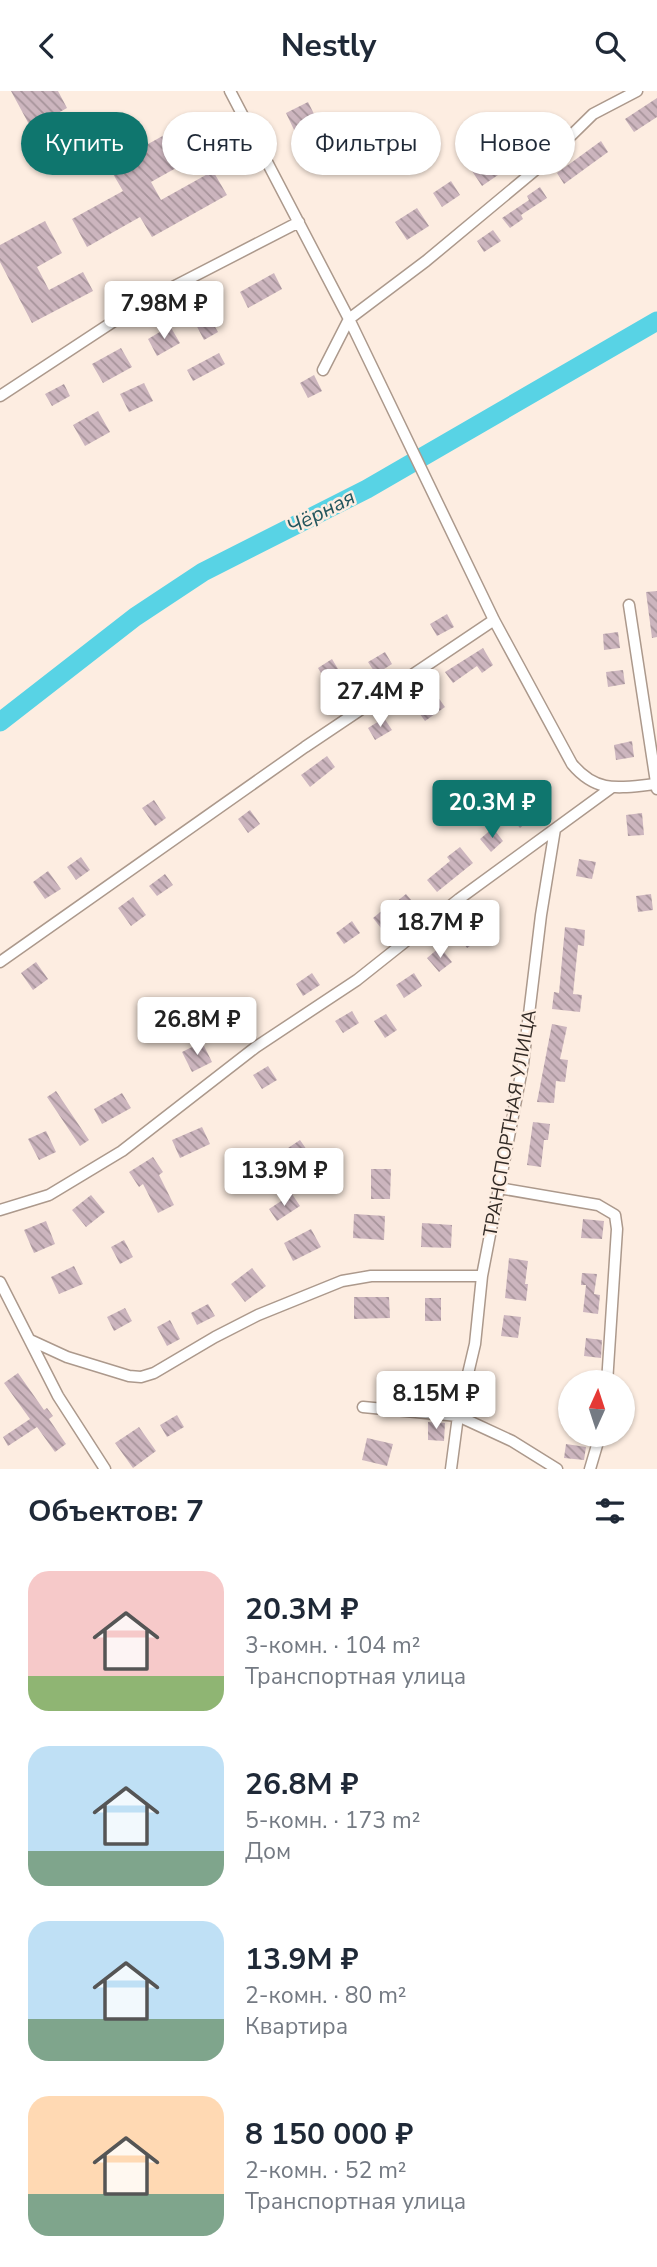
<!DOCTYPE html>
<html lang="ru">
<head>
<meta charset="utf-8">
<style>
  body { margin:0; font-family:"Nunito Sans",sans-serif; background:#f6f6f7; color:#1f2937; height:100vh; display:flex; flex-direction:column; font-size:26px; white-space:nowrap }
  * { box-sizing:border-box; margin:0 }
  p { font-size:23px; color:#747a83 }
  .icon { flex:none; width:38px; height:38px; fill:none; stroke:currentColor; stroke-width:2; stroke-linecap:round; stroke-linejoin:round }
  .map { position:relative; height:1378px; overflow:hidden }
  .details { display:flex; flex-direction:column; background:#fff; flex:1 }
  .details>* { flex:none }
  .guide { position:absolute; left:21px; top:21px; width:616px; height:63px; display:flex; gap:14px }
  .needle { width:46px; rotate:3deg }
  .buttons { position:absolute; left:558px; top:1279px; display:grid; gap:14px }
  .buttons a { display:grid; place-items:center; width:77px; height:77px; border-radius:50%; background:#fff; box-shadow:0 2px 5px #0004; font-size:35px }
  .price { position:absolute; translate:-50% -60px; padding:0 16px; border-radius:7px; background:#fff; color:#222; font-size:23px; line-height:46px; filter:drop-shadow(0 2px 4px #0008) }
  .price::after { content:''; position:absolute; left:50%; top:42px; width:21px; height:16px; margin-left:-10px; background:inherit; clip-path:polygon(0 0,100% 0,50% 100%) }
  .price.current { background:#0f766e; color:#fff }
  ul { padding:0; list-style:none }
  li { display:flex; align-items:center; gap:21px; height:175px; padding:0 28px }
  li span { display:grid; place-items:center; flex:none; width:196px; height:140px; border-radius:21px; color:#555 }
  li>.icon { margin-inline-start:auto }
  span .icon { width:84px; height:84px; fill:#fffc; stroke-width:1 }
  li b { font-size:30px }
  h2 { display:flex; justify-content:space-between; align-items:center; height:84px; padding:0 28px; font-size:30px }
  .tag { padding:0 24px; border-radius:32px; background:#fff; box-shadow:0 2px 5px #0004; font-size:24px; line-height:63px }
  .tag.current { background:#0f766e; color:#fff }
  header { display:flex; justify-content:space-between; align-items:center; height:91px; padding:0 28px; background:#fff; font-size:32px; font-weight:700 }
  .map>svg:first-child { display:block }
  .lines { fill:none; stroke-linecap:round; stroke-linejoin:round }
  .river { stroke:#58d3e5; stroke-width:19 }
  .building { fill:url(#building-back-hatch) }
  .minor-casing { stroke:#ac998c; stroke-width:13 }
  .minor { stroke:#fff; stroke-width:10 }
  .labels { text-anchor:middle; stroke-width:5; stroke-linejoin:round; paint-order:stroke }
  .street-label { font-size:19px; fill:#322a25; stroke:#fdede1 }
  .water-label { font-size:21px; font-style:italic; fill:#22565e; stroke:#fdede1 }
</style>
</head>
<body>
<header><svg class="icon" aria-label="back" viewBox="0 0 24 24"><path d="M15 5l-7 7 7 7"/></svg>Nestly<svg class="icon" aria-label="search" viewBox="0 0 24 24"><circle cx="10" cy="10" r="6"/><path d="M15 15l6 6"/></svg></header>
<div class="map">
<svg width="657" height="1378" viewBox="0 0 657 1378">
  <defs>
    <pattern id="building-back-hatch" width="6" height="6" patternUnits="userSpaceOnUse" patternTransform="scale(1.75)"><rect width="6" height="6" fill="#ccb5be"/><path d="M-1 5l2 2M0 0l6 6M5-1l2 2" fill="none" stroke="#a6939a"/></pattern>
  </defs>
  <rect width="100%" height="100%" fill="#fdede1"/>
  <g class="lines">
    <path class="river" d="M0,631L135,526L203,481L367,398L657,230"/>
  </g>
  <path class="building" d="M11,0H58L67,17L31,37Z
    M657,7V26L634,41L625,28Z
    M308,11L318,31L296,43L286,22Z
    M168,42L185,72L151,91L161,109L213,80L227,104L152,146L140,126L87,156L72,128L123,100L99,59L121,47L130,63Z
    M524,45L532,58L518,68L509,54Z
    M601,50L608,61L564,93L557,82Z
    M488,69L498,84L482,95L472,80Z
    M451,90L460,104L442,116L433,102Z
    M540,96L547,107L521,124L523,128L510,137L502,127L529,109L527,105Z
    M417,117L429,135L407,149L395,131Z
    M45,130L62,162L37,176L49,199L83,181L93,200L32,232L0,171V154Z
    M493,139L501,150L484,161L477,150Z
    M274,182L282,198L248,217L240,201Z
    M205,219L218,241L204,249L192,226Z
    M170,235L180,252L157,265L148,248Z
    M121,257L132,276L103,292L92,273Z
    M219,262L225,273L193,290L187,279Z
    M314,284L322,300L308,307L300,292Z
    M144,292L153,310L129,321L120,303Z
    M64,293L70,305L52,315L45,303Z
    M98,320L110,341L85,355L73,334Z
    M657,500V546L652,547L646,501Z
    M447,523L454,536L437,545L430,533Z
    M618,541L620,557L604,559L603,543Z
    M483,557L493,574L482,582L477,575L453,592L445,581Z
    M385,561L392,573L376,583L368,571Z
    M332,568L344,588L330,597L318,577Z
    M623,579L625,593L608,596L606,581Z
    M429,594L445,616L425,630L409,608Z
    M384,627L392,639L375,649L368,637Z
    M632,650L634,666L616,669L614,654Z
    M327,665L335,676L310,696L301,684Z
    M154,709L166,727L155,735L142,717Z
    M518,712L531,727L520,737L507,722Z
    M250,719L260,733L248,742L238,728Z
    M642,722L644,744L628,745L626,724Z
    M493,737L503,750L491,761L480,748Z
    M460,756L473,772L437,801L427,789L450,770L447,766Z
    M81,766L90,779L76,789L67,776Z
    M579,768L596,771L592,788L576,785Z
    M48,780L61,798L45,808L33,791Z
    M165,783L173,794L157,805L149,795Z
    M406,803L418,817L385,842L373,827L384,818L385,820Z
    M651,803L653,819L638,821L636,805Z
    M133,806L146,824L131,835L118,817Z
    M352,830L360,842L344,853L336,842Z
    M476,830L486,845L467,857L457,843Z
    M565,836L585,839L584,855L578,854L573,903L582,904L580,921L552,918L554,901L559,902Z
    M440,856L452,871L439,881L427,867Z
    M36,871L48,888L33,899L21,882Z
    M312,882L320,894L303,905L296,893Z
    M414,882L422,895L404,907L396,894Z
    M352,920L359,932L343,942L335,930Z
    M386,923L397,939L385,947L374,930Z
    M552,933L567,936L560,968L568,969L565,991L556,990L554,1012L537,1011Z
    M202,951L212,971L192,981L182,961Z
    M268,975L277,989L262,998L253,984Z
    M56,1000L89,1049L80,1055L47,1006Z
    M122,1002L131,1017L102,1033L94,1018Z
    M533,1031L550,1033L548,1049H544L541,1076L527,1074Z
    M202,1036L210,1053L180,1067L172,1049Z
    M46,1040L56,1061L39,1069L28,1048Z
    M300,1049L309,1062L290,1074L282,1061Z
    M153,1066L163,1081L159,1084L174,1114L158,1122L143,1093L139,1096L129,1081Z
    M371,1078H391L390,1108H371Z
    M292,1103L300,1115L277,1130L269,1118Z
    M91,1104L105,1121L86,1136L72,1119Z
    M354,1123L385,1125L384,1149L353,1147Z
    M583,1128L604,1130L602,1148L581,1147Z
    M46,1130L55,1153L34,1162L24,1139Z
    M422,1132L452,1134L451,1157L421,1156Z
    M311,1138L321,1156L293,1170L284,1152Z
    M124,1149L133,1166L120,1173L111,1156Z
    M509,1167L528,1170L525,1193H528L526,1210L505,1207Z
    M74,1175L83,1193L59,1203L51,1186Z
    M252,1177L266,1195L245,1211L231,1193Z
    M582,1182L597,1183L594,1203L600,1204L598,1223L583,1221L586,1194H581Z
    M354,1206H389L390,1227L354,1228Z
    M425,1207H441V1230H425Z
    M208,1213L215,1225L197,1234L191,1222Z
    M125,1217L132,1230L114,1240L107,1226Z
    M504,1224L521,1226L518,1247L501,1245Z
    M170,1229L180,1248L167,1255L157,1236Z
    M586,1247L602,1249L601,1267L584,1265Z
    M18,1282L44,1319L47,1317L53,1325L49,1328L66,1353L55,1361L37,1336L8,1355L3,1346L30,1328L4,1292Z
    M177,1324L184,1336L167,1346L160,1334Z
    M428,1331L445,1332L444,1350L428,1349Z
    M139,1336L156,1360L133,1377L115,1352Z
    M367,1347L393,1353L387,1375L362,1369Z
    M566,1353L586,1356L584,1369L564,1367Z"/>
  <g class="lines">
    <defs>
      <path id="minor" d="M230,0L349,228L494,529L572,673C598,704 621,696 657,693
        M323,279L349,228L426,170L539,76L593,23L637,0
        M0,305L140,213L299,131
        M629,514L657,698
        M0,871L305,656L494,529
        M499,1097L598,1114L615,1124L617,1138L607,1292
        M0,1119L49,1104L122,1060L256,956L357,889L459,808L611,697
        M0,1191L58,1305L105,1378
        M30,1249L67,1266L129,1285L141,1286L154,1282L215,1246L258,1224L342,1190L371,1185H482
        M363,1316L458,1325L512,1350L557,1378
        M451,1378L458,1325L475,1253L482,1185L523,973L541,824L555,738
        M590,1378L600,1344"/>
    </defs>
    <use href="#minor" class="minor-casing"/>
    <use href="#minor" class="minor"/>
  </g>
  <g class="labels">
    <g class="street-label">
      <text transform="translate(509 1032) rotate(-80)" y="7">ТРАНСПОРТНАЯ УЛИЦА</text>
    </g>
    <g class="water-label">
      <text transform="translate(321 421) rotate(-27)" y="7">Чёрная</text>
    </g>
  </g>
</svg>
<div class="buttons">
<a><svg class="needle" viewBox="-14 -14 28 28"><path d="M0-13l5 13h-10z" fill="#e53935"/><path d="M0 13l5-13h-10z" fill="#747a83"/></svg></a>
</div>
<b class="price" style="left:164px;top:250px">7.98M ₽</b>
<b class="price" style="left:380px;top:638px">27.4M ₽</b>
<b class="price current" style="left:492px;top:749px">20.3M ₽</b>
<b class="price" style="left:440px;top:869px">18.7M ₽</b>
<b class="price" style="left:197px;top:966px">26.8M ₽</b>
<b class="price" style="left:284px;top:1117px">13.9M ₽</b>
<b class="price" style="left:436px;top:1340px">8.15M ₽</b>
<div class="guide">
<a class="tag current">Купить</a>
<a class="tag">Снять</a>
<a class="tag">Фильтры</a>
<a class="tag">Новое</a>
</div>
</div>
<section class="details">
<h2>Объектов: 7<svg class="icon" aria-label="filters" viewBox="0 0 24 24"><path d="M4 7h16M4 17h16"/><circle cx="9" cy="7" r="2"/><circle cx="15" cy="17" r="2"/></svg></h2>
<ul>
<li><span style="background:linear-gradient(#f6c9c9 75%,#8fb573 0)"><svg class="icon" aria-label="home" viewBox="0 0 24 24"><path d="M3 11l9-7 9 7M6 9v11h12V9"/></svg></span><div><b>20.3M ₽</b><p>3-комн. · 104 m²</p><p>Транспортная улица</p></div></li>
<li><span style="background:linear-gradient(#bfe0f5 75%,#7fa58c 0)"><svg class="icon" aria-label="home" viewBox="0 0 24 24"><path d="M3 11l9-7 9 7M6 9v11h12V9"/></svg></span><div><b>26.8M ₽</b><p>5-комн. · 173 m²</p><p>Дом</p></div></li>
<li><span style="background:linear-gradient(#bfe0f5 70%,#7fa58c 0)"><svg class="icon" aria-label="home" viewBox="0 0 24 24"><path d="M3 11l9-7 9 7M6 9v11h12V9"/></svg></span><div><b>13.9M ₽</b><p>2-комн. · 80 m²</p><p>Квартира</p></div></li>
<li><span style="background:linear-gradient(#ffd9b3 70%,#7fa58c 0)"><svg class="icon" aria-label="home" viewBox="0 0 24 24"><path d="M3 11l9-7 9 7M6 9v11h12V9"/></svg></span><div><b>8 150 000 ₽</b><p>2-комн. · 52 m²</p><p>Транспортная улица</p></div></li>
</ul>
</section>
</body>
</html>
